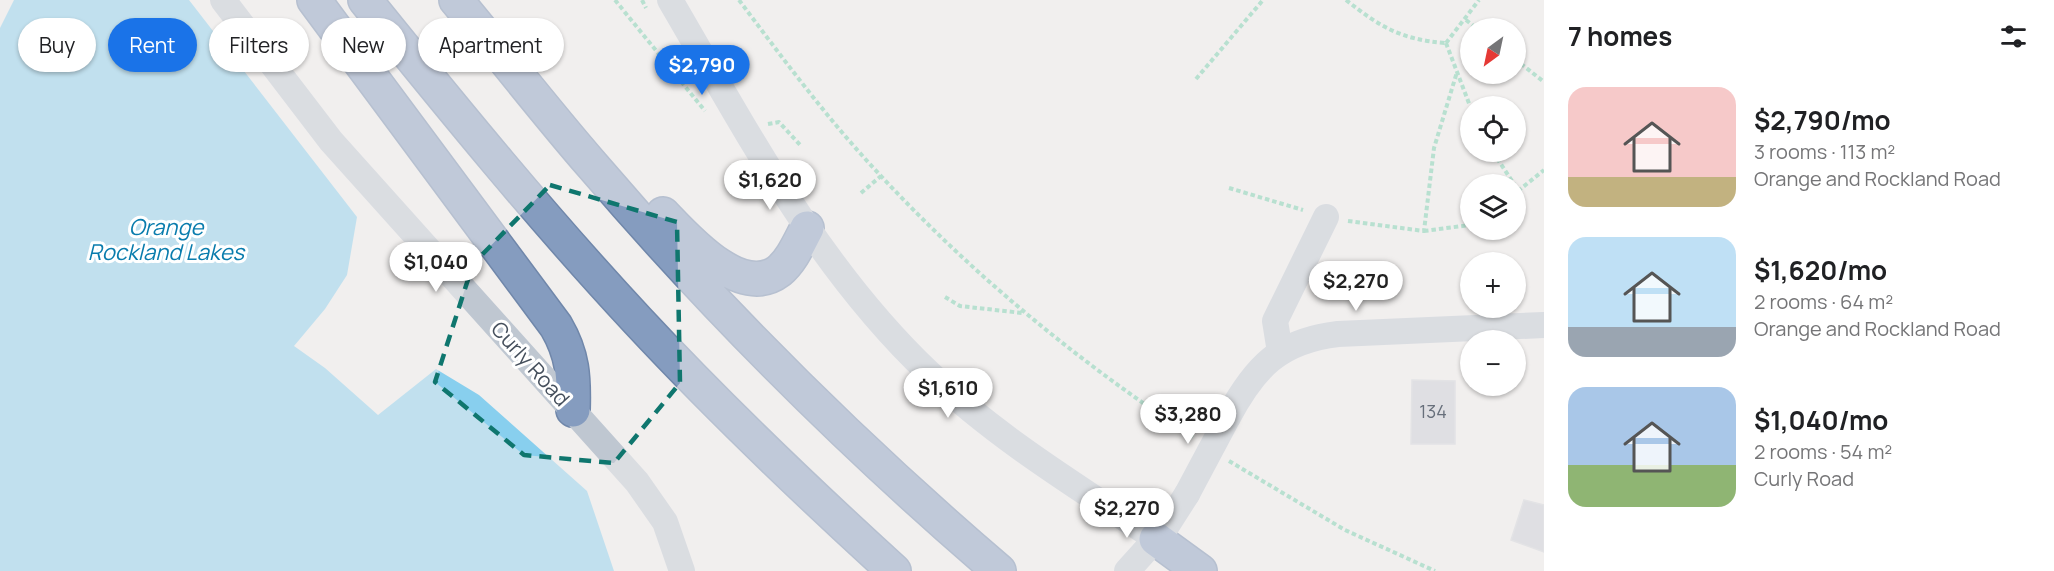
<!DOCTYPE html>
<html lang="en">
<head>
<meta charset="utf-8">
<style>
  body { margin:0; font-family:Manrope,sans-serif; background:#f2f2f2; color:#202124; height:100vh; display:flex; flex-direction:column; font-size:22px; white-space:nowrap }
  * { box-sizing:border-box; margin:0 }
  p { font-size:20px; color:#757577 }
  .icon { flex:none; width:33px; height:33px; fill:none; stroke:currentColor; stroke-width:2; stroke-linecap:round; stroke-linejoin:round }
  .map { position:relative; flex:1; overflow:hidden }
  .drawer { display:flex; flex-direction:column; background:#fff; width:510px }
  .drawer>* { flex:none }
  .banner { position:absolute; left:18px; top:18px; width:570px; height:54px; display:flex; gap:12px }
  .needle { width:39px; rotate:213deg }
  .controls { position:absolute; left:1460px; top:18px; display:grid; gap:12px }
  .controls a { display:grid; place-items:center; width:66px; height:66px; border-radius:50%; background:#fff; box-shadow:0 2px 4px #0004; font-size:30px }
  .price { position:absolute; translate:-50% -51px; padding:0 14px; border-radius:21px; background:#fff; color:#222; font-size:20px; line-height:39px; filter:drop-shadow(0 2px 3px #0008) }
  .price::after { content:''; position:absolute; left:50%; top:36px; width:18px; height:14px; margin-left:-9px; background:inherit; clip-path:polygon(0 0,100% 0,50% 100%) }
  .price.selected { background:#1a73e8; color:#fff }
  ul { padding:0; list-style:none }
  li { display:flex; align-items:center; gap:18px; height:150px; padding:0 24px }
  li span { display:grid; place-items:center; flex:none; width:168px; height:120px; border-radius:18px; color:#555 }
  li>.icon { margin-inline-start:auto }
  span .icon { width:72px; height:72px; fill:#fffc; stroke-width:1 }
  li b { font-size:26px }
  h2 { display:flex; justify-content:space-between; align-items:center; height:72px; padding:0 24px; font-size:26px }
  .chip { padding:0 21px; border-radius:27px; background:#fff; box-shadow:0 2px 4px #0004; font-size:21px; line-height:54px }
  .chip.selected { background:#1a73e8; color:#fff }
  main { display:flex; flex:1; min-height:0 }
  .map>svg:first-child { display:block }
  .water { fill:#88cfee }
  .building { fill:#cacdd4; stroke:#d2d4da; stroke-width:1.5 }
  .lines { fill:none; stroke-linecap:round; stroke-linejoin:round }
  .highway-casing { stroke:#7087aa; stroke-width:36 }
  .path { stroke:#73cfaa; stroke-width:4; stroke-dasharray:4.5 3; stroke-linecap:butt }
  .minor { stroke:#bfc7d1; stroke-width:26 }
  .highway { stroke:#859cbf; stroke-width:33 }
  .minor-bridge { stroke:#bfc7d1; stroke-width:26 }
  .marked { fill:none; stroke:#0f766e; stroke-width:4.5; stroke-dasharray:12 8; stroke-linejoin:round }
  .labels { text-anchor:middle; stroke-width:6; stroke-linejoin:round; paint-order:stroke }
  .number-label { font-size:18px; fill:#676f7b }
  .street-label { font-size:21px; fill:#46505d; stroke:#fff }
  .water-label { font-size:22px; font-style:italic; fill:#097cad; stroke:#fff }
</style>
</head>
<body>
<main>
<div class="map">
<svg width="1544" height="571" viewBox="0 0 1544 571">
  <rect width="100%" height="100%" fill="#f1efee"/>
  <path class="water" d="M14,0H189L357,217L347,275L325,309L294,346L325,368L378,415L436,369L479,395L587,491L614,571H0V28Z"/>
  <path class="building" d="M1412,380L1455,381V444H1411Z
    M1524,500L1544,505V552L1511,540Z"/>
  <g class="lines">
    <defs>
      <path id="highway" d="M314,0L556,326C573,355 574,377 573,410
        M365,0C453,109 542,218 638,321C719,408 806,491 894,571
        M456,0C502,55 545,111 592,165C716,310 854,447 999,571
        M663,214C687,239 741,300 779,271C792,260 799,243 807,228
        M1156,539L1200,571"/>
    </defs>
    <use href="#highway" class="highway-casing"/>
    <path class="path" d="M615,0L705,111
      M642,0L646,8
      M739,0C784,60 829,121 881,176C974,276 1079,362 1193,437
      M1346,0C1380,27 1402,40 1446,43
      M1466,20L1476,28
      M1446,43L1470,106
      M1446,43L1479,0
      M670,52L675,61L672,69
      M1515,59L1544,82
      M1196,79L1263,0
      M768,124L779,122L801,146
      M1493,152L1514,184
      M1229,188L1303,210
      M861,193L881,176
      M1515,198L1518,191L1544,170
      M1348,221L1424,231L1434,148L1457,72
      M1424,231L1470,225
      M945,297L960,306L1022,313
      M1229,461L1345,530L1435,571"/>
    <path class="minor" d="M223,0L331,141L637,482L665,522L682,571
      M670,0C746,130 818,268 929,373C997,438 1078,487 1156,539
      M1280,352L1275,321L1326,217
      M1228,417C1255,367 1279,341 1338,334L1544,325
      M1127,571L1164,530L1187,494"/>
    <use href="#highway" class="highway"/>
    <path class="minor-bridge" d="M1187,494L1228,417"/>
  </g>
  <path d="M0 0H1544V571H0ZM550,185L677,222L680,383L614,463L524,455L435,382L473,264Z" fill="#f1efee" fill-opacity=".55" fill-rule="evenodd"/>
  <path class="marked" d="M550,185L677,222L680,383L614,463L524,455L435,382L473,264Z"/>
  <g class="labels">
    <g class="number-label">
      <text x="1433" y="418">134</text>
    </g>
    <g class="street-label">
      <text transform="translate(530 364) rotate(48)" y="7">Curly Road</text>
    </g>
    <g class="water-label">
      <text x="166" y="235">Orange<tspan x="166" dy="25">Rockland Lakes</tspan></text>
    </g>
  </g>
</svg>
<div class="controls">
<a><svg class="needle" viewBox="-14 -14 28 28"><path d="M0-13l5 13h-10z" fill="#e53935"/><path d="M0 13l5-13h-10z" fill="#757577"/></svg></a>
<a><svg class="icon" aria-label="locate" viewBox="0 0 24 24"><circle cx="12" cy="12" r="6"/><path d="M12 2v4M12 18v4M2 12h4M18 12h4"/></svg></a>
<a><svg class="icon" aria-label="layers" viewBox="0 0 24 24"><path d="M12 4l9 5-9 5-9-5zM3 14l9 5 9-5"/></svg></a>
<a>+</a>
<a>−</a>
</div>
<b class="price selected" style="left:702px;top:96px">$2,790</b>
<b class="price" style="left:770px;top:211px">$1,620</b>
<b class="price" style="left:436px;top:293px">$1,040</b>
<b class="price" style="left:1356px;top:312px">$2,270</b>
<b class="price" style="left:948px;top:419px">$1,610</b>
<b class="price" style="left:1188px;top:445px">$3,280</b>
<b class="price" style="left:1127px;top:539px">$2,270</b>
<div class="banner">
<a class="chip">Buy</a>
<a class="chip selected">Rent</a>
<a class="chip">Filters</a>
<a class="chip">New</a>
<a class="chip">Apartment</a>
</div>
</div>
<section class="drawer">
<h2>7 homes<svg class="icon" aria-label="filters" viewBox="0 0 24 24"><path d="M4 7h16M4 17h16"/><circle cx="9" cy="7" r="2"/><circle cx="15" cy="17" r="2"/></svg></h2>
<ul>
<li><span style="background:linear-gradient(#f6c9c9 75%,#c2b280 0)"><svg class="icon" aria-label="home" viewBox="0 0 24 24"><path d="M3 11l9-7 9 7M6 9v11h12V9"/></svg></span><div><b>$2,790/mo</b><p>3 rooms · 113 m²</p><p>Orange and Rockland Road</p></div></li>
<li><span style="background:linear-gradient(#bfe0f5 75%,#9aa5b1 0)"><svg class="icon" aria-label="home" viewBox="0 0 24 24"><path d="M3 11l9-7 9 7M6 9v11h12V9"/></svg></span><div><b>$1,620/mo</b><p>2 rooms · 64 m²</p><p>Orange and Rockland Road</p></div></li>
<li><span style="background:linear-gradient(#a9c7e8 65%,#8fb573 0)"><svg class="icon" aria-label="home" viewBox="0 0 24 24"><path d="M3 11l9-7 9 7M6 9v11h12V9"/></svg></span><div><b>$1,040/mo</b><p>2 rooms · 54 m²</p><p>Curly Road</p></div></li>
</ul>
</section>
</main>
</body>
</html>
